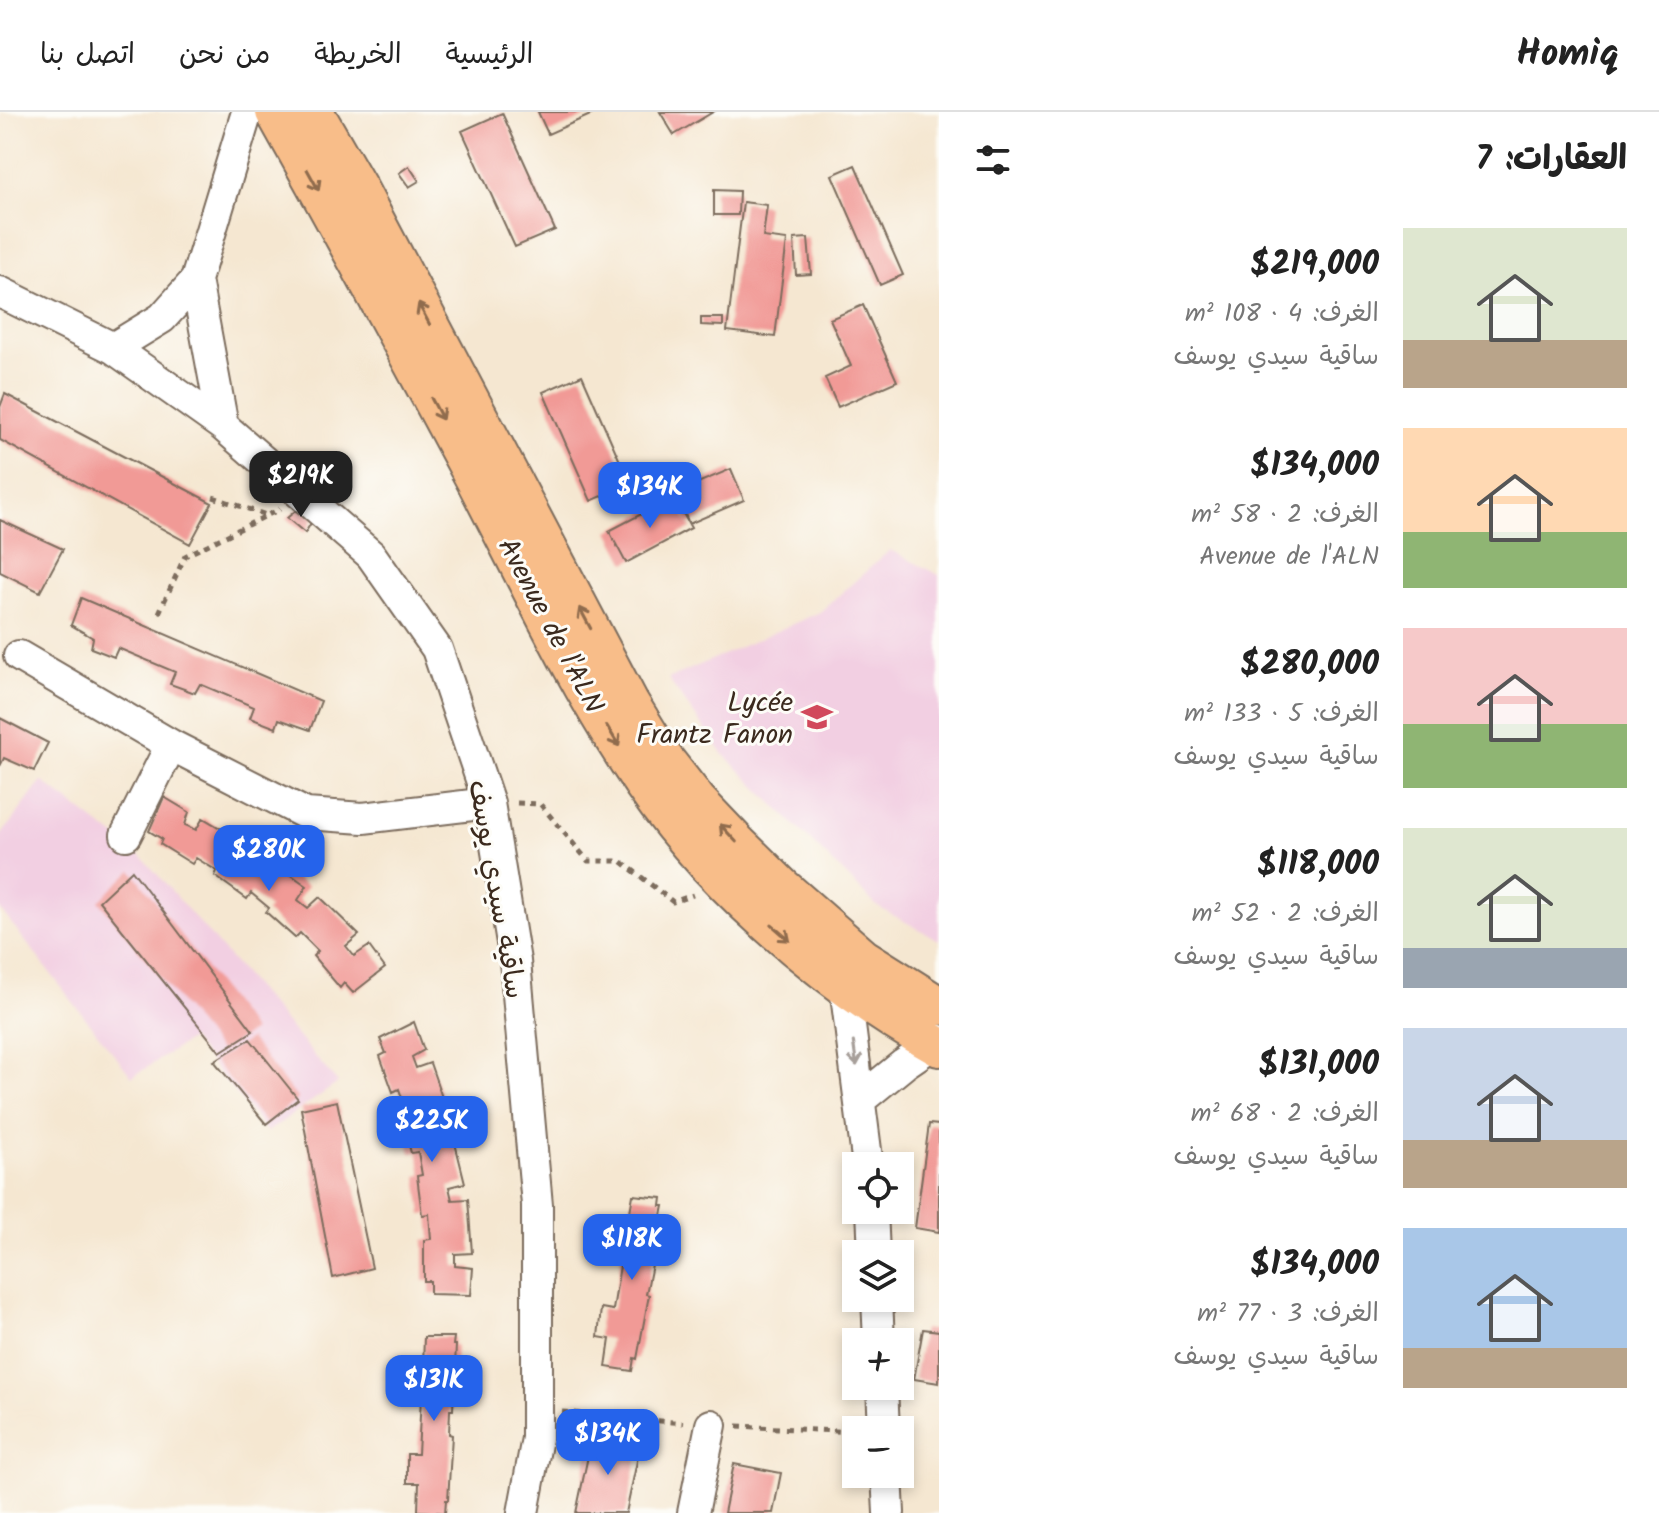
<!DOCTYPE html>
<html lang="ar">
<head>
<meta charset="utf-8">
<style>
  body { margin:0; font-family:Kalam,"Playpen Sans Arabic",sans-serif; background:#f6f6f6; color:#222; direction:rtl; height:100vh; display:flex; flex-direction:column; font-size:30px; white-space:nowrap }
  * { box-sizing:border-box; margin:0 }
  p { font-size:26px; color:#767676 }
  .icon { flex:none; width:44px; height:44px; fill:none; stroke:currentColor; stroke-width:2; stroke-linecap:round; stroke-linejoin:round }
  .map { position:relative; flex:1; overflow:hidden; direction:ltr }
  .sheet { display:flex; flex-direction:column; background:#fff; width:720px }
  .sheet>* { flex:none }
  .controls { position:absolute; left:842px; top:1040px; display:grid; gap:16px }
  .controls a { display:grid; place-items:center; width:72px; height:72px; border-radius:0px; background:#fff; box-shadow:0 4px 12px #0003; font-size:40px }
  .price { position:absolute; translate:-50% -68px; padding:0 18px; border-radius:16px; background:#2563eb; color:#fff; font-size:26px; line-height:52px; filter:drop-shadow(0 2px 4px #0008) }
  .price::after { content:''; position:absolute; left:50%; top:48px; width:24px; height:18px; margin-left:-12px; background:inherit; clip-path:polygon(0 0,100% 0,50% 100%) }
  .price.current { background:#222; color:#fff }
  ul { padding:0; list-style:none }
  li { display:flex; align-items:center; gap:24px; height:200px; padding:0 32px }
  li span { display:grid; place-items:center; flex:none; width:224px; height:160px; border-radius:0px; color:#555 }
  li>.icon { margin-inline-start:auto }
  span .icon { width:96px; height:96px; fill:#fffc; stroke-width:1 }
  li b { font-size:34px }
  h2 { display:flex; justify-content:space-between; align-items:center; height:96px; padding:0 32px; font-size:34px }
  header { display:flex; align-items:center; gap:48px; box-sizing:border-box; height:112px; padding:0 40px; background:#fff; border-bottom:2px solid #e0e0e0 }
  header strong { font-size:38px }
  nav { display:flex; gap:44px; margin-inline-start:auto; font-size:28px }
  main { display:flex; flex:1; min-height:0 }
  .map>svg:first-child { display:block }
  .built { fill:#f2cfe2 }
  .building { fill:#f19a96 }
  .lines { fill:none; stroke-linecap:round; stroke-linejoin:round }
  .minor-casing { stroke:#7c6c5d; stroke-width:34 }
  .major-casing { stroke:#7c6c5d; stroke-width:42 }
  .path { stroke:#7c6c5d; stroke-width:5; stroke-dasharray:6 6; stroke-linecap:butt }
  .minor { stroke:#fff; stroke-width:30 }
  .major { stroke:#f8bd89; stroke-width:38 }
  .oneway { stroke:#906c4e }
  .oneway2 { stroke:#a79f9a }
  .labels { text-anchor:middle; stroke-width:6; stroke-linejoin:round; paint-order:stroke }
  .street-label { font-size:28px; fill:#3b2a1e; stroke:#fdfcf7 }
  .poi-label { font-size:28px; fill:#3b2a1e; stroke:#fdfcf7; text-anchor:end }
</style>
</head>
<body>
<header>
<strong>Homiq</strong>
<nav><a>الرئيسية</a><a>الخريطة</a><a>من نحن</a><a>اتصل بنا</a></nav>
</header>
<main>
<section class="sheet">
<h2>العقارات: 7<svg class="icon" aria-label="filters" viewBox="0 0 24 24"><path d="M4 7h16M4 17h16"/><circle cx="9" cy="7" r="2"/><circle cx="15" cy="17" r="2"/></svg></h2>
<ul>
<li><span style="background:linear-gradient(#dfe7d0 70%,#b9a48a 0)"><svg class="icon" aria-label="home" viewBox="0 0 24 24"><path d="M3 11l9-7 9 7M6 9v11h12V9"/></svg></span><div><b>$219,000</b><p>الغرف: 4 · 108 m²</p><p>ساقية سيدي يوسف</p></div></li>
<li><span style="background:linear-gradient(#ffd9b3 65%,#8fb573 0)"><svg class="icon" aria-label="home" viewBox="0 0 24 24"><path d="M3 11l9-7 9 7M6 9v11h12V9"/></svg></span><div><b>$134,000</b><p>الغرف: 2 · 58 m²</p><p>Avenue de l'ALN</p></div></li>
<li><span style="background:linear-gradient(#f6c9c9 60%,#8fb573 0)"><svg class="icon" aria-label="home" viewBox="0 0 24 24"><path d="M3 11l9-7 9 7M6 9v11h12V9"/></svg></span><div><b>$280,000</b><p>الغرف: 5 · 133 m²</p><p>ساقية سيدي يوسف</p></div></li>
<li><span style="background:linear-gradient(#dfe7d0 75%,#9aa5b1 0)"><svg class="icon" aria-label="home" viewBox="0 0 24 24"><path d="M3 11l9-7 9 7M6 9v11h12V9"/></svg></span><div><b>$118,000</b><p>الغرف: 2 · 52 m²</p><p>ساقية سيدي يوسف</p></div></li>
<li><span style="background:linear-gradient(#c9d6e8 70%,#b9a48a 0)"><svg class="icon" aria-label="home" viewBox="0 0 24 24"><path d="M3 11l9-7 9 7M6 9v11h12V9"/></svg></span><div><b>$131,000</b><p>الغرف: 2 · 68 m²</p><p>ساقية سيدي يوسف</p></div></li>
<li><span style="background:linear-gradient(#a9c7e8 75%,#b9a48a 0)"><svg class="icon" aria-label="home" viewBox="0 0 24 24"><path d="M3 11l9-7 9 7M6 9v11h12V9"/></svg></span><div><b>$134,000</b><p>الغرف: 3 · 77 m²</p><p>ساقية سيدي يوسف</p></div></li>
</ul>
</section>
<div class="map">
<svg width="939" height="1401" viewBox="0 0 939 1401">
  <rect width="100%" height="100%" fill="#fdfcf7"/>
  <filter id="ink" filterUnits="userSpaceOnUse"><feTurbulence type="fractalNoise" baseFrequency=".0125" numOctaves="2"/><feDisplacementMap in="SourceGraphic" scale="16" xChannelSelector="R" yChannelSelector="G"/><feConvolveMatrix kernelMatrix="1 2 1 2 8 2 1 2 1" color-interpolation-filters="sRGB"/></filter>
  <filter id="wash" filterUnits="userSpaceOnUse"><feTurbulence type="fractalNoise" baseFrequency=".006" numOctaves="4" result="noise"/><feDisplacementMap in="SourceGraphic" scale="32" xChannelSelector="R" yChannelSelector="G"/><feGaussianBlur stdDeviation="1.8" result="paint"/><feColorMatrix in="noise" values="0 0 0 0 0 0 0 0 0 0 0 0 0 0 0 0 0 1.4 0 .05"/><feComposite in="paint" operator="in"/></filter>
  <g filter="url(#wash)">
    <rect width="100%" height="100%" fill="#f5e7d1"/>
    <path class="built" d="M890,438L939,463V828L878,795L724,643L668,567L820,500Z
      M42,669L143,746L338,971L267,1020L191,927L132,965L0,797V725Z"/>
    <g id="blocks">
      <path class="building" d="M538,0H597L548,22Z
        M660,0H713L674,23Z
        M502,1L555,118L515,135L462,19Z
        M855,53L903,163L880,173L832,63Z
        M409,54L419,69L409,75L399,61Z
        M714,78L739,79L738,103H714Z
        M743,90L767,93L763,125L787,128L775,225L727,219Z
        M808,126L811,162L796,163L794,127Z
        M863,193L897,269L838,295L825,266L851,254L830,207Z
        M701,206H723V214L701,213Z
        M582,263L630,372L591,389L543,280Z
        M5,282L212,391L190,432L0,328V295Z
        M731,357L744,388L689,412L676,380Z
        M674,385L691,416L626,451L609,419Z
        M300,395L314,406L305,421L287,406Z
        M0,408L63,437L40,480L0,460Z
        M81,486L321,589L310,618L279,607L276,616L250,606L254,595L200,572L195,581L170,572L175,560L118,536L114,545L91,536L93,526L71,513Z
        M0,606L48,631L34,659L4,646L0,654Z
        M164,685L189,700L185,713L196,718L203,706L250,734L244,746L255,753L263,743L307,774L298,788L308,796L320,785L359,823L346,834L354,844L369,834L385,856L353,881L344,871L340,876L313,844L318,839L300,821L295,826L266,800L269,796L251,781L247,787L215,764L217,759L196,746L192,752L160,732L162,727L149,719Z
        M132,758L253,919L220,940L99,789Z
        M414,910L424,938L412,945L416,956L430,951L448,1003L436,1008L439,1022L452,1019L465,1071L449,1075L452,1088L468,1087L472,1141L455,1142V1154L473,1156L471,1183L430,1182V1169H424V1128L431,1127L429,1102L422,1103L417,1064L422,1063L418,1040L411,1041L401,1003L407,1001L399,977L393,980L380,944L386,941L380,927Z
        M250,927L298,987L266,1012L214,949Z
        M337,989L372,1156L333,1166L301,997Z
        M929,1012L939,1013V1120L915,1116Z
        M633,1083L662,1086L661,1094H664L646,1182L649,1183L637,1247L634,1246L632,1259L606,1255L610,1227L598,1225L601,1196L613,1198L622,1141L612,1140L616,1109L628,1111Z
        M923,1217L939,1219V1271L914,1267Z
        M424,1225H454L453,1233H456L453,1298H450L449,1322L452,1323L448,1388H446L445,1401L418,1399L419,1371H407V1342H418L421,1285H410L411,1254H423Z
        M592,1325L640,1335L626,1401H576Z
        M734,1352L781,1361L773,1401H724Z"/>
    </g>
  </g>
  <g filter="url(#ink)">
    <use href="#blocks" fill-opacity="0" stroke="#7c6c5d" stroke-width="2"/>
    <g class="lines">
      <defs>
        <path id="minor" d="M196,168L223,314
          M0,180L113,236L223,314L371,443L437,537L489,691L515,849L537,1093V1326L523,1401
          M113,236L162,206L196,168L247,0
          M19,544L171,633L306,702L363,706L489,691
          M126,723L171,633
          M852,863L845,875L868,1054
          M861,987L904,952L939,928
          M872,1098L874,1142
          M877,1186L879,1230
          M882,1274L884,1318
          M887,1362L889,1401
          M693,1401L711,1313"/>
        <path id="major" d="M275,0C344,123 411,247 477,371C526,465 572,563 630,652C701,765 823,870 939,935
          M314,0L359,78L630,592L664,647L697,689L738,732L782,775L863,846L939,894"/>
      </defs>
      <use href="#minor" class="minor-casing"/>
      <use href="#major" class="major-casing"/>
      <path class="path" d="M213,385L266,403
        M159,501L185,444L280,397
        M517,691L540,692L588,749H621L673,790L693,783
        M562,1300L683,1311
        M737,1314L856,1320"/>
      <use href="#minor" class="minor"/>
      <use href="#major" class="major"/>
    </g>
    <defs><path id="oneway-shaft" d="M-6 0H5M1.5-3L5.5 0L1.5 3" fill="none" stroke-width="1.6" stroke-linecap="round" stroke-linejoin="round" transform="scale(2)"/></defs>
    <g class="oneway">
      <use href="#oneway-shaft" transform="translate(313 68) rotate(61)"/>
      <use href="#oneway-shaft" transform="translate(424 202) rotate(-118)"/>
      <use href="#oneway-shaft" transform="translate(437 297) rotate(62)"/>
      <use href="#oneway-shaft" transform="translate(585 506) rotate(-118)"/>
      <use href="#oneway-shaft" transform="translate(613 624) rotate(59)"/>
      <use href="#oneway-shaft" transform="translate(728 721) rotate(-133)"/>
      <use href="#oneway-shaft" transform="translate(781 821) rotate(41)"/>
    </g>
    <use class="oneway2" href="#oneway-shaft" transform="translate(855 942) rotate(82)"/>
  </g>
  <defs>
    <symbol id="school-bare" viewBox="-9 -9 18 18"><path d="M0-5L7-2L0 1L-7-2ZM-4 1L0 2.5L4 1V4Q0 6-4 4Z" fill="#d1495b" stroke="#fdfcf7" stroke-width="2.5" paint-order="stroke"/></symbol>
  </defs>
  <g fill-rule="evenodd">
    <use href="#school-bare" x="795" y="583" width="44" height="44"/>
  </g>
  <g class="labels">
    <g class="street-label">
      <text transform="translate(552 513) rotate(62)" y="10">Avenue de l'ALN</text>
      <text transform="translate(498 777) rotate(80)" y="10">ساقية سيدي يوسف</text>
    </g>
    <g class="poi-label">
      <text x="793" y="599">Lycée<tspan x="793" dy="32">Frantz Fanon</tspan></text>
    </g>
  </g>
</svg>
<div class="controls">
<a><svg class="icon" aria-label="locate" viewBox="0 0 24 24"><circle cx="12" cy="12" r="6"/><path d="M12 2v4M12 18v4M2 12h4M18 12h4"/></svg></a>
<a><svg class="icon" aria-label="layers" viewBox="0 0 24 24"><path d="M12 4l9 5-9 5-9-5zM3 14l9 5 9-5"/></svg></a>
<a>+</a>
<a>−</a>
</div>
<b class="price current" style="left:301px;top:407px">$219K</b>
<b class="price" style="left:650px;top:418px">$134K</b>
<b class="price" style="left:269px;top:781px">$280K</b>
<b class="price" style="left:432px;top:1052px">$225K</b>
<b class="price" style="left:632px;top:1170px">$118K</b>
<b class="price" style="left:434px;top:1311px">$131K</b>
<b class="price" style="left:608px;top:1365px">$134K</b>
</div>
</main>
</body>
</html>
